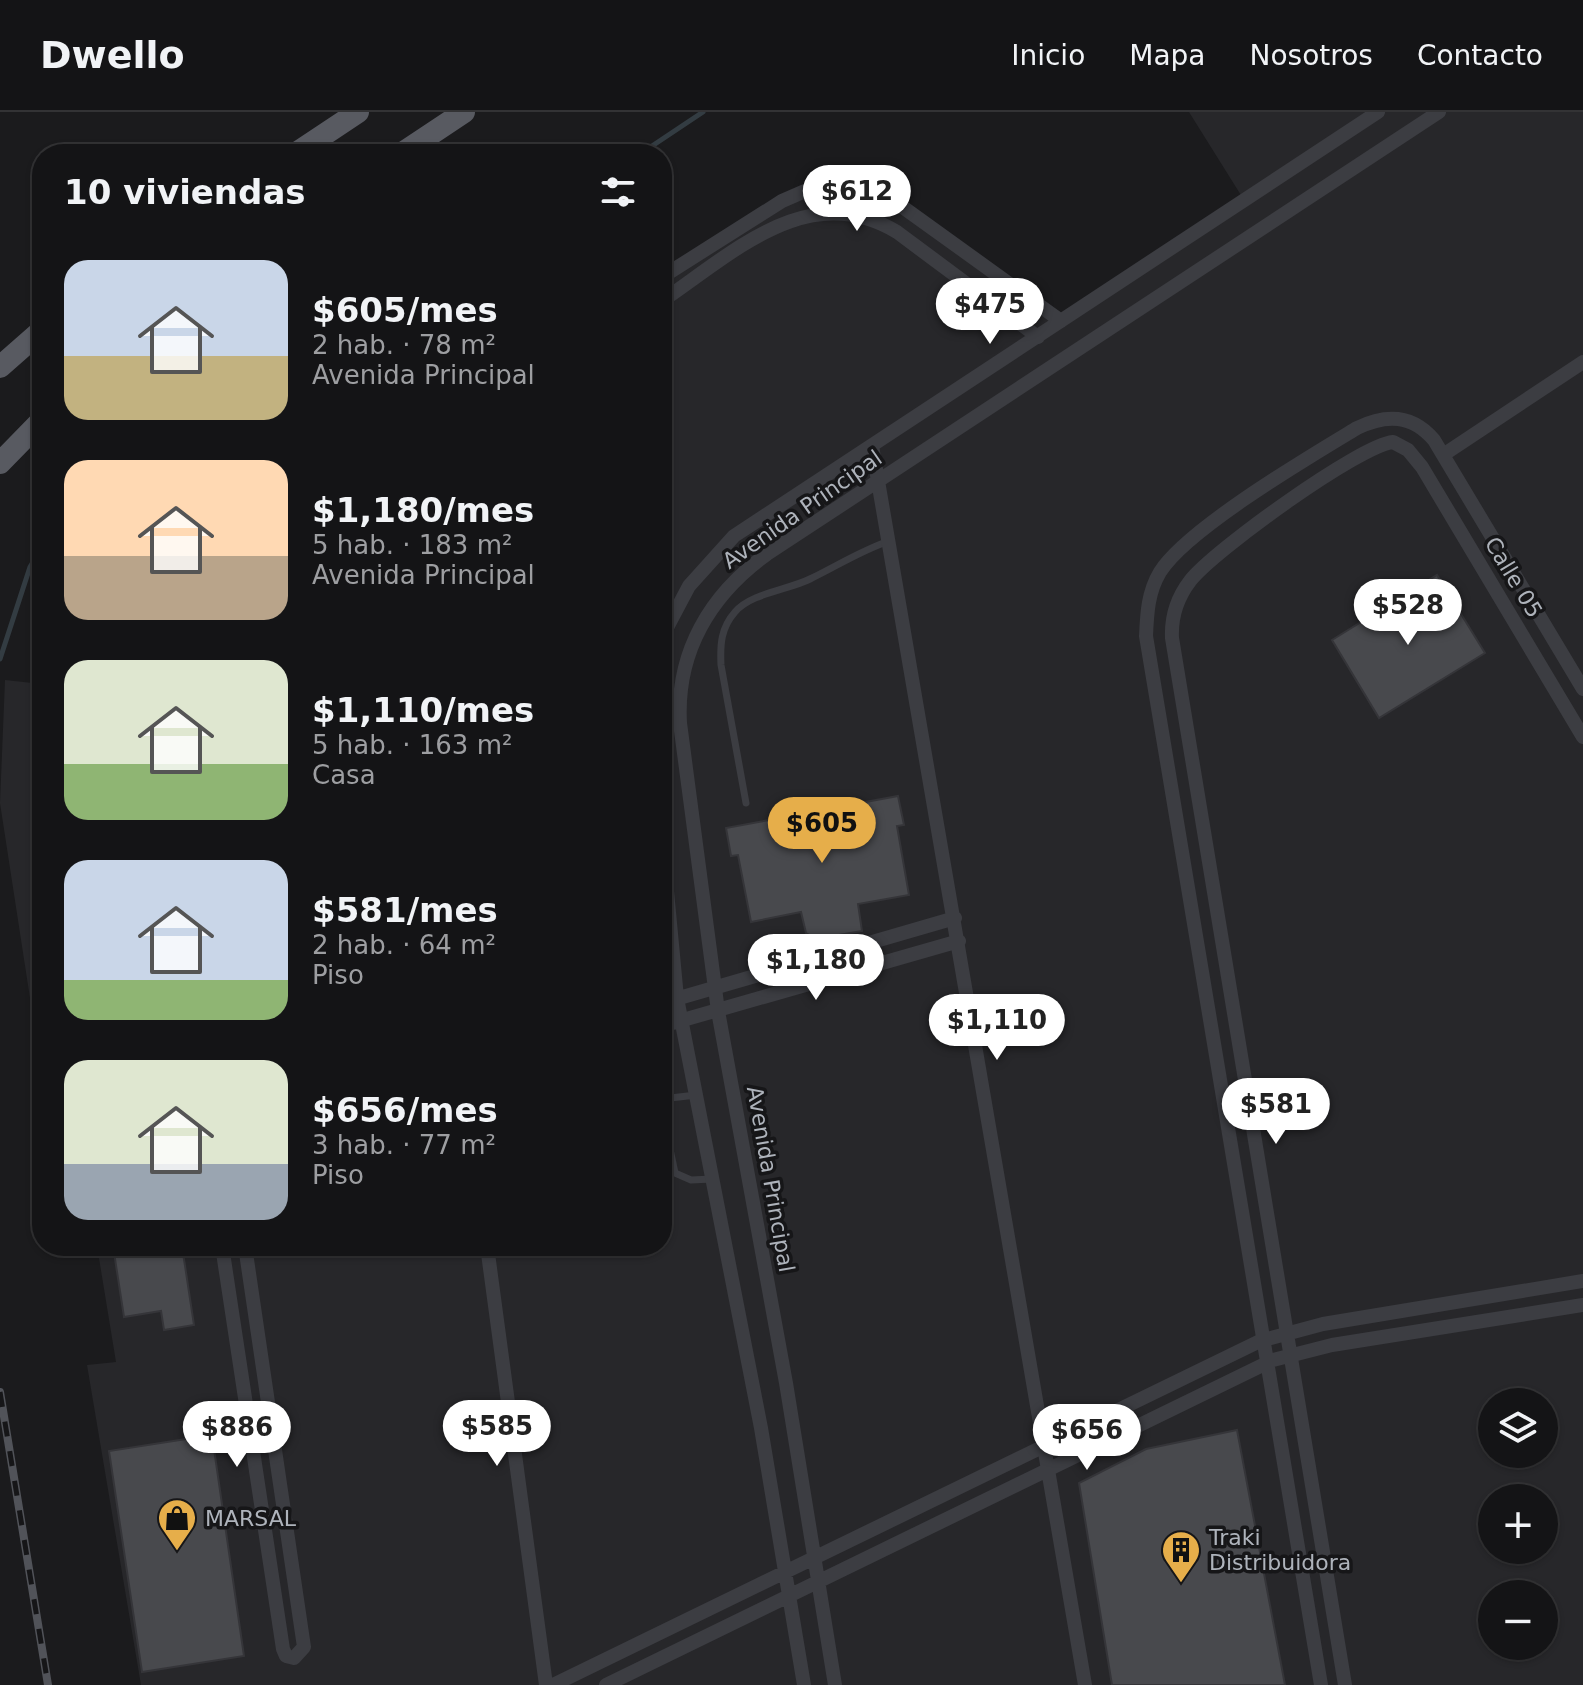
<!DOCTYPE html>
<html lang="es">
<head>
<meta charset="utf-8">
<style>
  body { margin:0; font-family:"DejaVu Sans",sans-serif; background:#212123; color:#f1f3f6; height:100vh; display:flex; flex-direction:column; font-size:30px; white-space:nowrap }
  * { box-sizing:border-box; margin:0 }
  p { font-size:26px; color:#9d9ea1 }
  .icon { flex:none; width:44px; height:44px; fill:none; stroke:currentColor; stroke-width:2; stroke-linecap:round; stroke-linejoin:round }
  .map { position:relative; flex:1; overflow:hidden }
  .sheet { position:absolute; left:32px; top:32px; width:640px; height:1112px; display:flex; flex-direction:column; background:#141416; border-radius:32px; box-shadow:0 2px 6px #0004,0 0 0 2px #333335 }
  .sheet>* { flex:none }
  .buttons { position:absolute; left:1478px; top:1276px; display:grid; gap:16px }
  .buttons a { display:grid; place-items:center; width:80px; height:80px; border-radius:50%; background:#141416; box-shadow:0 2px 6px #0004,0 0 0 2px #333335; font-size:40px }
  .price { position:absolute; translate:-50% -68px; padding:0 18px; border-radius:28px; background:#fff; color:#222; font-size:26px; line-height:52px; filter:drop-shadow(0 2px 4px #0008) }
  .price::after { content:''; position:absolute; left:50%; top:48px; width:24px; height:18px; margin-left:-12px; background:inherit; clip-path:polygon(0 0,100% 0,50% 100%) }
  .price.active { background:#e6ae4a; color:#111 }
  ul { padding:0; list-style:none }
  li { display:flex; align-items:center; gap:24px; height:200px; padding:0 32px }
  li span { display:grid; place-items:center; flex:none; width:224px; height:160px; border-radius:24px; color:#555 }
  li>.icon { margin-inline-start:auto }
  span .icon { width:96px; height:96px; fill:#fffc; stroke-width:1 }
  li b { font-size:34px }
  h2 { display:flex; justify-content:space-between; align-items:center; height:96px; padding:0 32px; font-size:34px }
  header { display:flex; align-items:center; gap:48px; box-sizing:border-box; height:112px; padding:0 40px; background:#141416; border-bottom:2px solid #333335 }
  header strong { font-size:38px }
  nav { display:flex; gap:44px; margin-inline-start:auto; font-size:28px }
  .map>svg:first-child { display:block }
  .built { fill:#27272a; fill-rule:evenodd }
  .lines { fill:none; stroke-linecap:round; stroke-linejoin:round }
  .stream { stroke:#333c42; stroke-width:5 }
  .building { fill:#48494d; stroke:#353539; stroke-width:2 }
  .lane { stroke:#3c3d42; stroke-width:7 }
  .street { stroke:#3c3d42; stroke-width:14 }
  .primary { stroke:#585a61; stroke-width:22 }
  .rail-casing { stroke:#515359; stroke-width:8 }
  .rail { stroke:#161618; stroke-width:5; stroke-dasharray:15; stroke-linecap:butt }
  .labels { text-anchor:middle; stroke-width:7; stroke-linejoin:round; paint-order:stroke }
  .street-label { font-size:22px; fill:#aeb3bb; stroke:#161618 }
  .poi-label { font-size:22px; fill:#aeb3bb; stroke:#161618; text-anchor:start }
</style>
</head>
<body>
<header>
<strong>Dwello</strong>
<nav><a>Inicio</a><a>Mapa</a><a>Nosotros</a><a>Contacto</a></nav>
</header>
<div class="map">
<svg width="1583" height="1573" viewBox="0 0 1583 1573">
  <rect width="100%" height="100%" fill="#1b1b1d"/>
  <path class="built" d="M1189,0H1583V1573H141L87,1253L116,1250L97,1134H662V165L795,83L870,81L1062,209L1244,88ZM1492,1290H1544V1342H1492ZM1492,1386H1544V1438H1492ZM1492,1482H1544V1534H1492Z
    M5,568L42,572V964L0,691Z"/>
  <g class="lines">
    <path class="stream" d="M640,42L703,0
      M0,547L30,455L42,435"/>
  </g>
  <path class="building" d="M1437,463L1485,541L1379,606L1332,528Z
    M898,684L904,713L897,714L909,783L858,792L862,819L816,827L806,821L801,800L751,810L738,743L731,744L726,716Z
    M113,1134H182L194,1213L164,1218L161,1199L124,1205Z
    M1237,1318L1285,1573H1112L1079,1371L1146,1337Z
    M212,1323L244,1544L142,1560L109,1339Z"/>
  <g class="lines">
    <path class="lane" d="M746,691L721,553C720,532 721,516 735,500C751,481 788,478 810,467C837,454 860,439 889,429
      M662,987L696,983
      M662,999L675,1061L691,1068L712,1067"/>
    <path class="street" d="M662,165L782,89L805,79L843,76L870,81L904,96L1061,209
      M662,189C733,141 809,66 897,120L1038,225
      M872,334L1085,1573
      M1443,343L1583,250
      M662,525L689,474L734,424L1378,0
      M662,726L677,886L761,1316L804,1573
      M662,891L955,806
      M662,914L959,829
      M222,1134L283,1537L286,1544L294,1546L304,1535L245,1134
      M487,1134L546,1573
      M553,1573L1260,1229L1323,1212L1583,1169
      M606,1573L1273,1248L1332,1233L1583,1193
      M835,1573L786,1271L718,899L680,611C676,540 710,483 767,442L1439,0
      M1321,1573L1146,524C1147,501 1148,480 1160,460C1187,417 1309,345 1357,316C1386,302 1412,302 1434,328L1583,577
      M1345,1573L1172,526C1171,504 1177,486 1190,469C1213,439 1360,333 1393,330L1408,338L1422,355L1583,625"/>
    <path class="primary" d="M295,42L358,0
      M401,42L464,0
      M0,255L42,218
      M0,351L42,308"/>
    <defs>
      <path id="rail" d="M0,1280L48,1573"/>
    </defs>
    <use href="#rail" class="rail-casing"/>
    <use href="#rail" class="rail"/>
  </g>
  <defs>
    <symbol id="shop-pin" viewBox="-11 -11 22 30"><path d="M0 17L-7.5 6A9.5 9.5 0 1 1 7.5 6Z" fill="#e6ae4a" stroke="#161618"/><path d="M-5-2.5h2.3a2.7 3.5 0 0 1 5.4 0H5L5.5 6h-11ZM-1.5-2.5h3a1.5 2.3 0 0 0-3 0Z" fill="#111"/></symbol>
    <symbol id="building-pin" viewBox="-11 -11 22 30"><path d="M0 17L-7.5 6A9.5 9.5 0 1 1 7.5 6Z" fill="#e6ae4a" stroke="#161618"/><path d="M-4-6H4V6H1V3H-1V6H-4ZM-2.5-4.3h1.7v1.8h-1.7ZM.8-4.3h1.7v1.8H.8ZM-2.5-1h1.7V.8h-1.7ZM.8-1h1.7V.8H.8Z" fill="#111"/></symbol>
  </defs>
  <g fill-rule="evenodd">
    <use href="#shop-pin" x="155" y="1384" width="44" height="60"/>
    <use href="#building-pin" x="1159" y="1416" width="44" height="60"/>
  </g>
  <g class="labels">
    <g class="street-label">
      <text transform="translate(802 397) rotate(-35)" y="8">Avenida Principal</text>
      <text transform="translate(1514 465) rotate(59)" y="8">Calle 05</text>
      <text transform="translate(771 1067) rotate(80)" y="8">Avenida Principal</text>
    </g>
    <g class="poi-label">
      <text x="205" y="1414">MARSAL</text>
      <text x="1209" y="1433">Traki<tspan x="1209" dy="25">Distribuidora</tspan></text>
    </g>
  </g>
</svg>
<div class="buttons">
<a><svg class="icon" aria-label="layers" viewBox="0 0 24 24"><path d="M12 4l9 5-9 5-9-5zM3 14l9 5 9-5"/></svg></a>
<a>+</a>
<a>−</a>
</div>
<b class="price" style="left:857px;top:121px">$612</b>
<b class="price" style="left:990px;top:234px">$475</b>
<b class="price" style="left:1408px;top:535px">$528</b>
<b class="price active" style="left:822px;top:753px">$605</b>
<b class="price" style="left:816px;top:890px">$1,180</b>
<b class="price" style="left:997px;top:950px">$1,110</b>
<b class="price" style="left:1276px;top:1034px">$581</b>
<b class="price" style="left:497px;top:1356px">$585</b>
<b class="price" style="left:237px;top:1357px">$886</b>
<b class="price" style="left:1087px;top:1360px">$656</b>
<section class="sheet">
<h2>10 viviendas<svg class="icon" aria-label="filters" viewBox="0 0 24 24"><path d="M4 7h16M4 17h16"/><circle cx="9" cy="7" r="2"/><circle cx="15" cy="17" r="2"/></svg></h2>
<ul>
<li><span style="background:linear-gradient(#c9d6e8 60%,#c2b280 0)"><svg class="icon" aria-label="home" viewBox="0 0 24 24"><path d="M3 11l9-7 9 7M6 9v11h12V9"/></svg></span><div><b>$605/mes</b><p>2 hab. · 78 m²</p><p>Avenida Principal</p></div></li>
<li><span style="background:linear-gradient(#ffd9b3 60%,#b9a48a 0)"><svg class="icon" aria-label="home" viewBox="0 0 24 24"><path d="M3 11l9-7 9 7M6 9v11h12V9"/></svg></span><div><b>$1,180/mes</b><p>5 hab. · 183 m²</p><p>Avenida Principal</p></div></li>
<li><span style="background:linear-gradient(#dfe7d0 65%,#8fb573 0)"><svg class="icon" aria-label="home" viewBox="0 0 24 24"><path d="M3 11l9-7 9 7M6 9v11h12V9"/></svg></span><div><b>$1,110/mes</b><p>5 hab. · 163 m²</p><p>Casa</p></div></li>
<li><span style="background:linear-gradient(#c9d6e8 75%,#8fb573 0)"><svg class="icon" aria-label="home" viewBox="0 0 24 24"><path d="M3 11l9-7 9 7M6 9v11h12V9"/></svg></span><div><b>$581/mes</b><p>2 hab. · 64 m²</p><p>Piso</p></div></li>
<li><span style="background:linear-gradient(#dfe7d0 65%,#9aa5b1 0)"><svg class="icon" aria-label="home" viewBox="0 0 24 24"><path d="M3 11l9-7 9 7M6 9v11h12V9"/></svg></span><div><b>$656/mes</b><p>3 hab. · 77 m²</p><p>Piso</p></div></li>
</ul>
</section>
</div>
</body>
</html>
